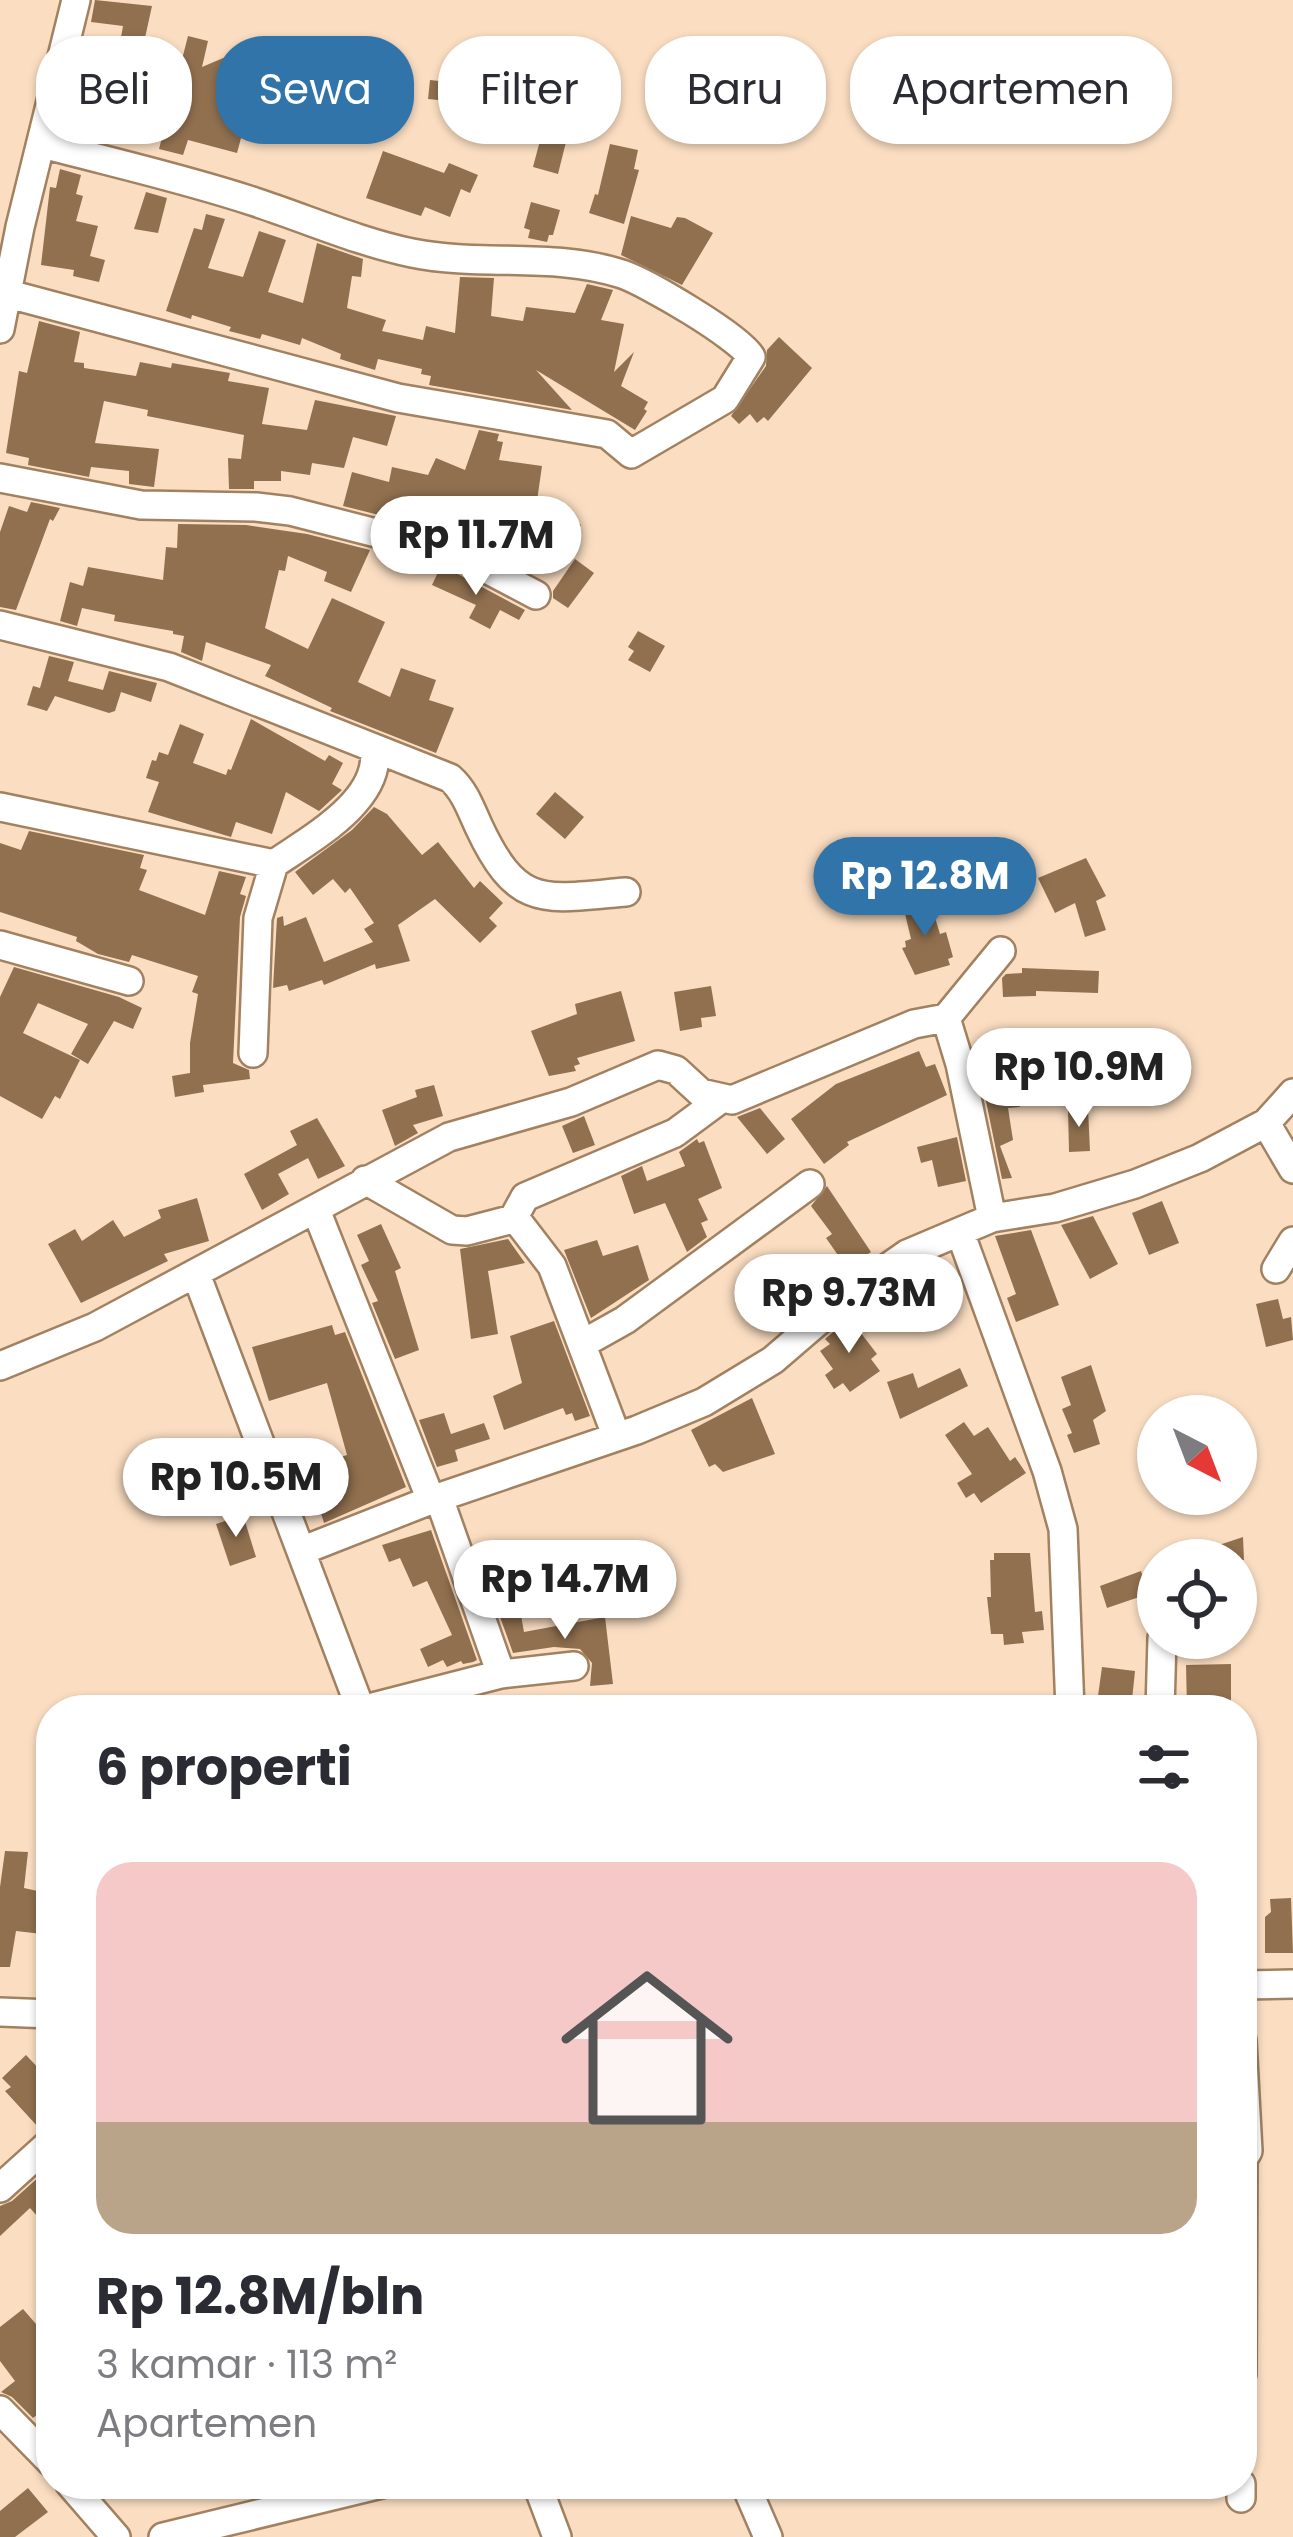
<!DOCTYPE html>
<html lang="id">
<head>
<meta charset="utf-8">
<style>
  body { margin:0; font-family:Poppins,sans-serif; background:#f2f2f3; color:#2b2b33; height:100vh; display:flex; flex-direction:column; font-size:45px; white-space:nowrap }
  * { box-sizing:border-box; margin:0 }
  p { font-size:39px; color:#7c7c81 }
  .icon { flex:none; width:66px; height:66px; fill:none; stroke:currentColor; stroke-width:2; stroke-linecap:round; stroke-linejoin:round }
  .map { position:relative; flex:1; overflow:hidden }
  .side { position:absolute; left:36px; top:1695px; width:1221px; height:804px; display:flex; flex-direction:column; background:#fff; border-radius:48px; box-shadow:0 3px 9px #0004 }
  .side>* { flex:none }
  .top-card { position:absolute; left:36px; top:36px; width:1221px; height:108px; display:flex; gap:24px }
  .needle { width:78px; rotate:138deg }
  .tools { position:absolute; left:1137px; top:1395px; display:grid; gap:24px }
  .tools a { display:grid; place-items:center; width:120px; height:120px; border-radius:50%; background:#fff; box-shadow:0 3px 9px #0004; font-size:60px }
  .price { position:absolute; translate:-50% -102px; padding:0 27px; border-radius:42px; background:#fff; color:#222; font-size:39px; line-height:78px; filter:drop-shadow(0 3px 6px #0008) }
  .price::after { content:''; position:absolute; left:50%; top:72px; width:36px; height:27px; margin-left:-18px; background:inherit; clip-path:polygon(0 0,100% 0,50% 100%) }
  .price.active { background:#3174aa; color:#fff }
  ul { padding:0; list-style:none }
  li { display:grid; align-content:center; gap:24px; height:636px; padding:0 60px }
  li span { display:grid; place-items:center; height:372px; border-radius:36px; color:#555 }
  li>.icon { margin-inline-start:auto }
  span .icon { width:216px; height:216px; fill:#fffc; stroke-width:1 }
  li b { font-size:51px }
  h2 { display:flex; justify-content:space-between; align-items:center; height:144px; padding:0 60px; font-size:51px }
  .tag { padding:0 42px; border-radius:48px; background:#fff; box-shadow:0 3px 9px #0004; font-size:42px; line-height:108px }
  .tag.active { background:#3174aa; color:#fff }
  .map>svg:first-child { display:block }
  .building { fill:#90704f }
  .lines { fill:none; stroke-linecap:round; stroke-linejoin:round }
  .minor-casing { stroke:#a28160; stroke-width:32 }
  .minor { stroke:#fff; stroke-width:27 }
</style>
</head>
<body>
<div class="map">
<svg width="1293" height="2537" viewBox="0 0 1293 2537">
  <rect width="100%" height="100%" fill="#fbdec2"/>
  <path class="building" d="M95,0L152,6L132,97L114,93L104,121L70,106L78,81L75,80L80,57L86,58L87,53L117,60L123,26L91,22Z
    M188,36L208,41L202,67L249,47L250,41L281,44L282,40L364,53L360,78L327,73L325,86L308,83L301,117L257,108L251,129L244,127L237,153L188,140L183,155L159,149Z
    M441,70L462,72L458,102L428,99L430,80L439,81Z
    M550,103L574,110L558,174L533,167Z
    M610,144L638,150L634,169L639,170L624,224L589,213L595,194L598,195Z
    M383,151L444,173L449,163L478,175L470,193L461,189L450,217L425,207L421,216L366,198Z
    M60,169L81,175L76,194L83,196L76,221L98,226L90,256L105,260L99,282L73,276L74,270L41,265L50,187L56,188Z
    M146,192L167,198L158,233L134,229Z
    M531,202L560,210L553,235H549L547,242L528,238L530,230L524,228Z
    M206,214L225,219L208,268L243,277L259,231L286,240L268,292L303,303L317,243L363,259L361,277L352,276L347,308L386,320L382,331L423,340L426,326L455,333L460,277L494,278L491,316L523,321L526,307L575,313L587,284L613,290L601,320L624,324L614,372L634,352L621,386L648,402L644,409L647,411L635,430L536,370L572,410L429,385L431,376L421,374L422,369L378,359L375,370L340,359L341,354L302,338L300,345L262,334L260,339L229,331L231,327L192,315L191,319L166,311L194,228L202,230Z
    M631,216L671,228L677,217L685,218L713,233L682,285L621,255Z
    M39,321L80,332L74,362L84,363V368L136,376L140,362L171,368L172,363L230,373L228,381L269,388L262,424L307,430L315,400L396,416L387,446L353,437L344,468L312,463L310,475L281,471V481H254V489H229L228,458L241,459L244,435L147,416L148,410L104,401L95,443L159,449L154,487L129,484V471L91,467L89,477L28,465L29,458L6,453L19,371L27,373Z
    M779,337L812,368L768,421L764,417L757,423L750,414L739,424L731,416L766,366L767,350Z
    M479,430L499,434L497,441L503,442L499,460L542,466L536,508L560,521L564,515L581,525L569,546L547,533L525,569L466,538L404,516L403,521L343,506L352,472L389,482L392,467L428,475L436,458L465,470Z
    M31,502L60,508L53,521L50,519L16,610L0,607V532L9,506L27,512Z
    M178,524L246,525L307,534L370,550L351,592L324,581L327,572L288,556L285,571L279,570L265,628L308,649L332,598L385,622L358,682L390,697L401,668L436,680L429,700L454,708L436,753L330,711L332,708L265,676L271,665L206,642L202,661L181,652L184,636L173,634V631L114,621L115,615L82,608L77,626L60,621L70,582L83,586L88,567L163,580L166,547L177,548Z
    M575,559L594,573L568,608L553,598V591Z
    M440,568L452,571L525,610L519,620L500,610L490,629L469,618L476,605L432,585Z
    M638,631L665,646L650,672L628,660L634,651L628,647Z
    M49,656L74,662L68,681L103,690L109,671L157,683L151,702L121,692L115,711L109,713L55,696L47,711L27,705L33,686L40,688Z
    M251,719L325,761L329,755L343,763L332,784L342,790L319,811L286,792L272,834L236,822L231,837L148,812L159,782L146,778L152,760L156,761L159,752L168,755L180,724L204,734L193,763L226,775L228,769L231,770Z
    M555,792L584,817L565,839L536,814Z
    M374,807L387,814L422,855L438,842L474,888L480,881L503,903L489,918L497,926L480,943L435,899L398,925L410,961L376,969L375,964L324,985L322,980L289,991L287,985L273,988L277,918L283,916L284,926L306,917L324,962L373,942L364,929L374,923L350,888L345,893L333,879L313,895L295,872L352,830Z
    M29,831L144,855L140,868L147,870L139,890L205,915L219,871L246,877L240,894L246,896L240,917L233,1063L249,1070L250,1079L203,1085L204,1092L175,1097L172,1076L190,1073V1043L198,994L192,992L198,976L132,955L129,962L98,954L76,941L77,937L0,912V843L21,850Z
    M1086,858L1106,896L1096,901L1106,930L1085,937L1075,903L1055,913L1038,878Z
    M921,895L926,910L932,908L940,934L946,932L953,957L948,959L950,965L915,975L902,948L906,947L905,941L911,939L902,901Z
    M14,967L119,997L142,1008L133,1029L114,1021L88,1064L71,1054L88,1024L38,1003L23,1033L80,1060L60,1099L55,1096L42,1119L0,1096V997Z
    M1022,968L1099,971L1098,993L1036,991V996L1003,997L1002,978L1006,974L1022,973Z
    M711,986L716,1016L701,1018L702,1027L680,1031L674,992Z
    M621,991L635,1041L577,1058L580,1064L574,1066L576,1071L549,1076L531,1031L577,1014L575,1004Z
    M919,1051L926,1067L935,1064L947,1095L847,1142L849,1145L824,1164L791,1119L836,1084Z
    M1015,1069L1020,1107L1008,1108L1013,1140L1000,1146L1012,1178L1002,1179L982,1082L993,1080L992,1071Z
    M434,1085L443,1116L413,1125L418,1133L395,1146L382,1110L417,1097L415,1090Z
    M760,1108L785,1139L767,1154L737,1117Z
    M1088,1108L1090,1151L1069,1152L1068,1109Z
    M584,1116L595,1145L573,1153L562,1126Z
    M317,1118L345,1166L318,1179L308,1158L278,1174L289,1194L262,1210L244,1174L297,1145L290,1131Z
    M957,1137L966,1181L938,1187L932,1160L921,1163L917,1147Z
    M697,1139L699,1143L704,1141L722,1188L698,1199L708,1220L701,1223L707,1237L687,1252L665,1203L634,1214L621,1176L642,1166L647,1181L685,1166L679,1152Z
    M827,1186L871,1252L847,1268L826,1238L832,1234L811,1206Z
    M197,1198L209,1241L164,1254L168,1261L81,1303L48,1244L75,1229L82,1241L113,1220L124,1237L161,1218L158,1210Z
    M1162,1201L1179,1243L1149,1255L1132,1213Z
    M1093,1216L1118,1264L1090,1279L1061,1225Z
    M381,1224L401,1268L395,1271L419,1350L395,1359L372,1303L378,1301L361,1265L369,1261L357,1235Z
    M1031,1230L1059,1305L1016,1322L1007,1298L1016,1294L995,1236Z
    M508,1239L525,1263L488,1271L498,1334L471,1339L460,1249Z
    M597,1240L603,1256L638,1245L649,1280L591,1318L564,1250Z
    M801,1254L823,1293L801,1312L793,1307L772,1270Z
    M1278,1299L1283,1319L1291,1317L1293,1340L1266,1347L1256,1304Z
    M855,1313L860,1319L854,1324L877,1354L871,1359L880,1371L850,1392L843,1383L834,1389L825,1375L833,1369L820,1351L830,1344L825,1339Z
    M554,1321L590,1416L575,1421L572,1413L566,1415L563,1408L504,1430L493,1396L522,1383L510,1336Z
    M332,1325L335,1335L345,1332L406,1487L324,1523L320,1510L306,1514L290,1473L347,1455L327,1383L269,1401L252,1347Z
    M1091,1365L1106,1411L1093,1420L1100,1444L1074,1453L1067,1435L1072,1433L1062,1409L1071,1405L1061,1377Z
    M960,1368L968,1386L900,1419L887,1382L913,1373L918,1388Z
    M752,1398L775,1454L723,1472L715,1464L709,1467L691,1430Z
    M444,1413L451,1434L484,1423L490,1439L455,1450L458,1461L437,1467L419,1420Z
    M964,1422L974,1436L988,1427L1010,1461L1015,1457L1026,1473L981,1503L974,1493L966,1498L957,1483L972,1474L945,1435Z
    M243,1515L256,1557L230,1566L216,1524Z
    M431,1530L477,1660L473,1662L463,1664L461,1661L447,1667L443,1660L428,1667L420,1649L452,1635L427,1581L413,1587L400,1558L389,1562L382,1545Z
    M1243,1537L1244,1560H1184L1183,1557Z
    M994,1553H1030L1035,1612L1042,1611L1044,1630L1022,1632L1024,1643L1004,1645L1003,1634H991L987,1597H991L990,1560H994Z
    M1141,1571L1148,1594L1107,1608L1100,1586Z
    M520,1610L524,1632L605,1617L613,1684L590,1686L592,1663L580,1649L554,1647L513,1653L499,1614Z
    M1231,1664V1710H1187L1186,1665Z
    M1102,1667L1135,1671L1132,1700L1098,1696Z
    M5,1851L28,1852L24,1888L51,1894V1935L16,1931L10,1967H0V1887Z
    M1291,1898L1293,1953H1265V1917L1271,1912L1270,1899Z
    M26,2055L42,2072L51,2065V2124L39,2128L5,2091L11,2087L2,2078Z
    M51,2166V2232L30,2208L0,2236V2206L12,2201Z
    M23,2309L36,2324L51,2312V2404L33,2418L12,2397L1,2392L15,2381L0,2361V2327Z
    M28,2488L48,2512L15,2537H0V2511Z"/>
  <g class="lines">
    <defs>
      <path id="minor" d="M5,293L398,398L607,434L631,454L725,399L751,357C740,337 646,282 622,274C554,252 481,267 412,253C359,242 307,219 255,202C186,179 114,163 43,144
        M0,329L20,227L76,0
        M0,478L141,505L256,507L290,511L458,554L536,595
        M0,625L169,667L450,778C465,791 471,810 479,827C518,910 544,899 626,892
        M0,807L274,864C310,839 383,800 374,748
        M0,945L129,981
        M946,1018L960,1064L992,1218
        M253,1053L258,918L274,864
        M1266,1123L1293,1169
        M365,1180L452,1230L467,1231L513,1219L519,1223L552,1266L616,1435
        M316,1210L431,1500
        M513,1219L525,1197L675,1133L721,1099
        M960,1232L1047,1471L1063,1529L1070,1710
        M1276,1269L1293,1241
        M196,1274L361,1710
        M584,1343L625,1320L810,1184
        M0,1366L95,1327L449,1137L571,1102L658,1065L676,1070L701,1093L732,1100L914,1024L946,1018L1001,951
        M439,1498L501,1674
        M301,1551L431,1500L637,1430L704,1402L773,1360L851,1293L907,1254L992,1218L1055,1208L1135,1184L1200,1158L1266,1123L1293,1093
        M361,1710L501,1674L574,1666
        M1160,1710L1162,1638
        M1242,1985L1293,1984
        M0,2012L51,2014
        M1242,2040L1248,2151L1242,2161
        M0,2188L51,2142
        M1242,2374L1243,2159
        M0,2410L51,2462
        M70,2484L116,2537
        M537,2484L557,2537
        M745,2484L768,2537
        M1241,2498V2484
        M163,2537L382,2484"/>
    </defs>
    <use href="#minor" class="minor-casing"/>
    <use href="#minor" class="minor"/>
  </g>
</svg>
<div class="tools">
<a><svg class="needle" viewBox="-14 -14 28 28"><path d="M0-13l5 13h-10z" fill="#e53935"/><path d="M0 13l5-13h-10z" fill="#7c7c81"/></svg></a>
<a><svg class="icon" aria-label="locate" viewBox="0 0 24 24"><circle cx="12" cy="12" r="6"/><path d="M12 2v4M12 18v4M2 12h4M18 12h4"/></svg></a>
</div>
<b class="price" style="left:476px;top:598px">Rp 11.7M</b>
<b class="price active" style="left:925px;top:939px">Rp 12.8M</b>
<b class="price" style="left:1079px;top:1130px">Rp 10.9M</b>
<b class="price" style="left:849px;top:1356px">Rp 9.73M</b>
<b class="price" style="left:236px;top:1540px">Rp 10.5M</b>
<b class="price" style="left:565px;top:1642px">Rp 14.7M</b>
<div class="top-card">
<a class="tag">Beli</a>
<a class="tag active">Sewa</a>
<a class="tag">Filter</a>
<a class="tag">Baru</a>
<a class="tag">Apartemen</a>
</div>
<section class="side">
<h2>6 properti<svg class="icon" aria-label="filters" viewBox="0 0 24 24"><path d="M4 7h16M4 17h16"/><circle cx="9" cy="7" r="2"/><circle cx="15" cy="17" r="2"/></svg></h2>
<ul>
<li><span style="background:linear-gradient(#f6c9c9 70%,#b9a48a 0)"><svg class="icon" aria-label="home" viewBox="0 0 24 24"><path d="M3 11l9-7 9 7M6 9v11h12V9"/></svg></span><div><b>Rp 12.8M/bln</b><p>3 kamar · 113 m²</p><p>Apartemen</p></div></li>
</ul>
</section>
</div>
</body>
</html>
